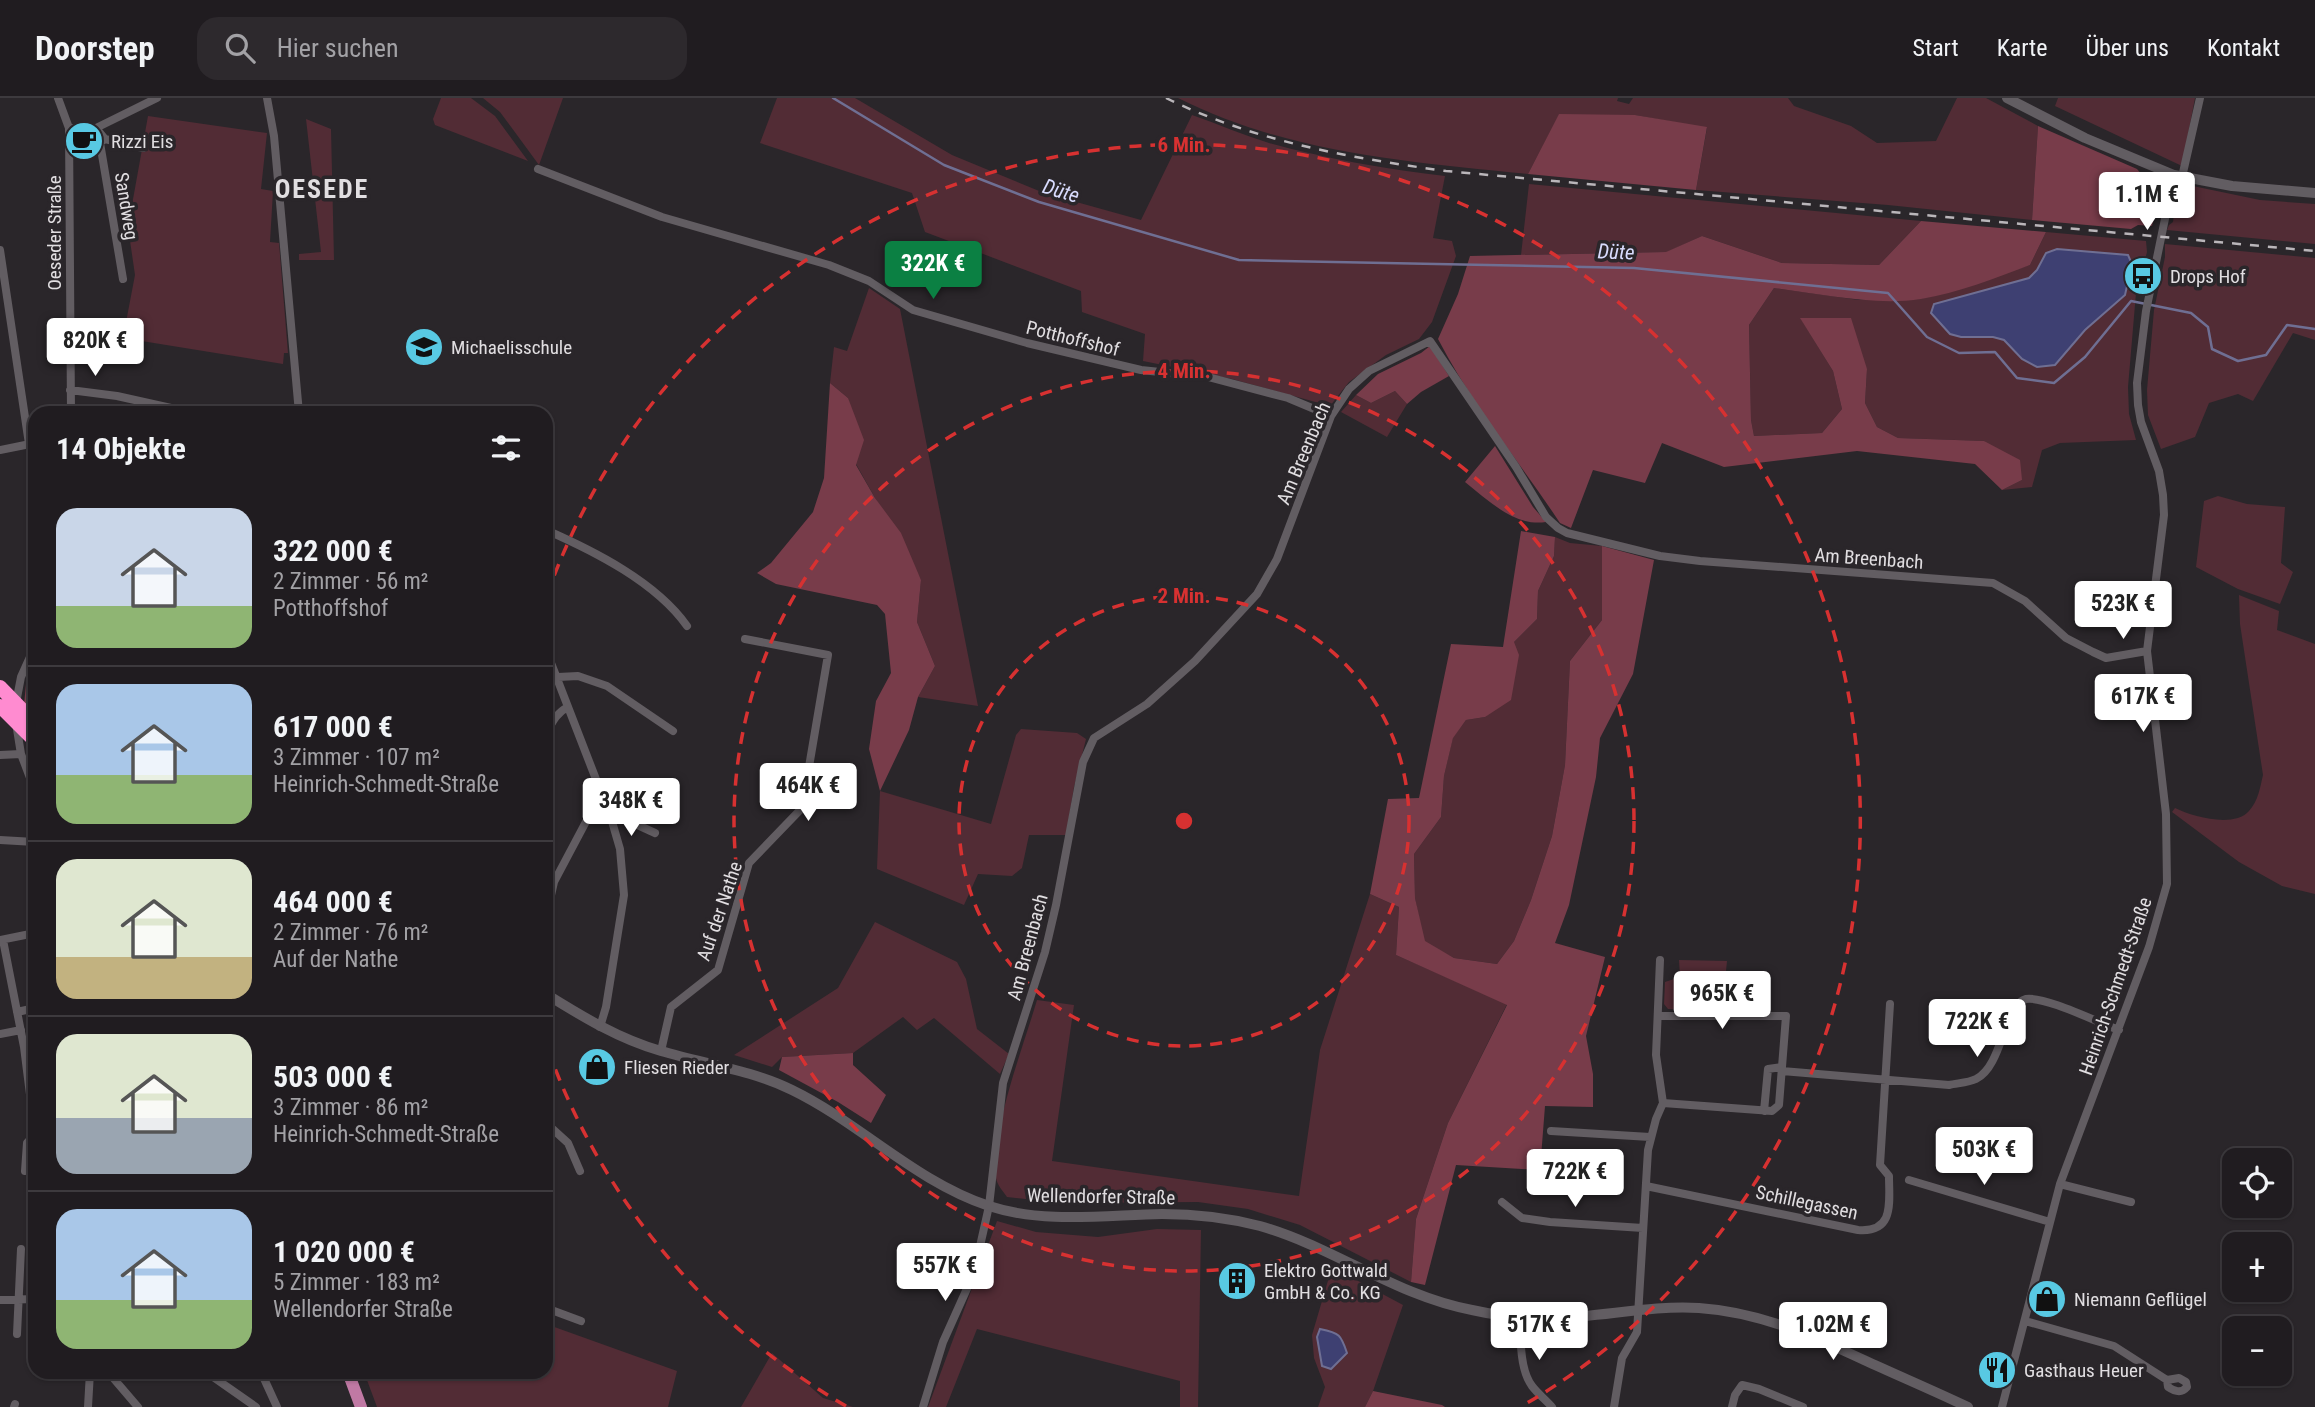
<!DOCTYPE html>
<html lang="de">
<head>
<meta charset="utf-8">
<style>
  body { margin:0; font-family:"Roboto Condensed",sans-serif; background:#2d292d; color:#f1f3f6; height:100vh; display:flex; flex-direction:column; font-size:26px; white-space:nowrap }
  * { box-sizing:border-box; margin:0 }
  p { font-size:23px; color:#a2a1a5 }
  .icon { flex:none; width:38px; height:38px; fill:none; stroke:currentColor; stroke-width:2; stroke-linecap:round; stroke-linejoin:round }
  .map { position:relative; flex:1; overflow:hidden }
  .side { position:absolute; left:28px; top:308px; width:525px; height:973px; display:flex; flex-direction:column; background:#201c20; border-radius:21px; box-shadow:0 2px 5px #0004,0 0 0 2px #3d3a3e }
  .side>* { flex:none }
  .controls { position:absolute; left:2222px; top:1050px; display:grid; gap:14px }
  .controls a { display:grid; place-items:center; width:70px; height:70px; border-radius:14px; background:#201c20; box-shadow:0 2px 5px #0004,0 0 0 2px #3d3a3e; font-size:35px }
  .price { position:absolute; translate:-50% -60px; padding:0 16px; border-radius:7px; background:#fff; color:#222; font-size:23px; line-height:46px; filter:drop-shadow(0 2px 4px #0008) }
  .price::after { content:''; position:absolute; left:50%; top:42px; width:21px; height:16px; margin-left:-10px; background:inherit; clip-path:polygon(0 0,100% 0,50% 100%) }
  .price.on { background:#0b8043; color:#fff }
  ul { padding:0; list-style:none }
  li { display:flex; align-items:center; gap:21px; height:175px; padding:0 28px }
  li+li { border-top:2px solid #3d3a3e }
  li span { display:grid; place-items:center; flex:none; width:196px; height:140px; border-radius:21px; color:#555 }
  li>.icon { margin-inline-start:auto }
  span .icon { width:84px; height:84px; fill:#fffc; stroke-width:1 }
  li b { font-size:30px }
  h2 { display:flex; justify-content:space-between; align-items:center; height:84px; padding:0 28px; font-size:30px }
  header { display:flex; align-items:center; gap:42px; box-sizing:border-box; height:98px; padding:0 35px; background:#201c20; border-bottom:2px solid #3d3a3e }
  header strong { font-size:33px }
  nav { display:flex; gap:38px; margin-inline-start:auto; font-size:24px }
  .search { width:490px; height:63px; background:#2d292d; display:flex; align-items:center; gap:18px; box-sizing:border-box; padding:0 24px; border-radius:21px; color:#a2a1a5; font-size:26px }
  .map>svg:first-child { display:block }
  .green { fill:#522c35 }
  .forest { fill:#783c4a }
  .water { fill:#3e4072; stroke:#6f6f93; stroke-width:2 }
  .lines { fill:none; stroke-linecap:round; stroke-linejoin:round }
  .stream { stroke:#6f6f93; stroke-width:2.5 }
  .street { stroke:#625d62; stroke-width:8 }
  .secondary { stroke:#625d62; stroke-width:10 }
  .primary { stroke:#c079a4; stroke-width:12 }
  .highway { stroke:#ff8bd0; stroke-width:14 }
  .rail { stroke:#bab6ba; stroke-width:2.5; stroke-dasharray:9 9; stroke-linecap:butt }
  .ring { fill:none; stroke:#d73131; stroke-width:3.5; stroke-dasharray:12 9 }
  .labels { text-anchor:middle; stroke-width:7; stroke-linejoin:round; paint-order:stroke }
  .poi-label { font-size:19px; fill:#e1dee1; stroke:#2a262a; text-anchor:start }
  .street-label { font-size:19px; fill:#e1dee1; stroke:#2a262a }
  .water-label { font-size:21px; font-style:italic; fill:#d8dbfd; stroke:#2a262a }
  .district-label { font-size:26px; font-weight:bold; letter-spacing:2px; fill:#e1dee1; stroke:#2a262a }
  .centre { fill:#d73131; stroke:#2a262a; stroke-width:3.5 }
  .ring-label { font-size:21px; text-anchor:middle; font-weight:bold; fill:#d73131; stroke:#2a262a; stroke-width:7; stroke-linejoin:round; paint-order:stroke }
</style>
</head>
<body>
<header>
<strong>Doorstep</strong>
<div class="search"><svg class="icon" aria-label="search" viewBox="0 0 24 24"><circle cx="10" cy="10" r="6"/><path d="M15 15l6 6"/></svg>Hier suchen</div>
<nav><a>Start</a><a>Karte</a><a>Über uns</a><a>Kontakt</a></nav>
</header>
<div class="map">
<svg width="2315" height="1309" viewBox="0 0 2315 1309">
  <rect width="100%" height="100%" fill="#2a262a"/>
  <path class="green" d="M441,0H471L495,18L528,63L435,27L433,21Z
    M483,0H563L539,67L500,14Z
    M777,0H855L952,57L1044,95L1141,122L1192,17C1218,26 1243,37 1269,45C1327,61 1386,71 1445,78L1433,140L1452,143L1456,158L1432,224L1419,241L1386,257L1349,284L1330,308L1232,281L1143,263L1145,236L1082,214L1081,193L925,134L912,95L760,45Z
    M1178,0H1618L1617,3L1629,6L1633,0H1788L1794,8L1851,28L1877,45L1936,43L1957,0H1986L2038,28L2032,122L1888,107L1696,92L1707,30L1635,17H1559L1528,76C1409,64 1287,55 1178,0Z
    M2058,0H2195L2182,68L2055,8Z
    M148,18L267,35L261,91L273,93L270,144L279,145L288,255H284L283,266L123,240L135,177L128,129Z
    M306,21L331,31L334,162H299V156L321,154Z
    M1529,86L1921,123L1879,167L1782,165L1702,138L1667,154L1521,157Z
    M2188,87L2260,102L2315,106V146L2167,132L2169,127L2173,124C2176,110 2171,92 2188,87Z
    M2046,134L2146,143L2147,154L2136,195L2128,289L2129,316L2136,342L2060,345L2042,352L2032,389L2002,392L2022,382L1984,343L1898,340L1877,329L1865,305L1867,271L1801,221L1833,273L1842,311L1822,335L1754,338L1751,322L1749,227L1774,190L1859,202L1920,201L2030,167Z
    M2165,146L2315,160V242L2293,235L2253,303L2238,296L2209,305L2195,339L2161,351L2148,317L2147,292L2154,212L2165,159Z
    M869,190L900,211L978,608L918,599L935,568L917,524L921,482L856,366L848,300L830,285L834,249L847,253Z
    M1395,293L1407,306L1387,339L1341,314L1356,297L1371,305Z
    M2218,398L2247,406L2285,409L2281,465L2293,474L2280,506L2238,491L2196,469L2204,403Z
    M1555,439L1570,445L1602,448V522L1570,563L1565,667L1552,738L1531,802L1514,843L1497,866L1454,860L1424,844L1415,800L1414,756L1441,719L1444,678L1453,639L1466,622L1485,619L1514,544L1537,521L1538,493L1554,458Z
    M2239,497L2279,513L2277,532L2315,546V796L2282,788L2239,764L2172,714L2175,710C2193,719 2234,730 2249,713C2258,703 2260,690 2263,677L2240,526Z
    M1021,631L1077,635L1086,641L1074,689L1066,737H1029L1022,770L1012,778L978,776L964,807L877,771L880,693L991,726L1016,637Z
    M1370,796L1399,809L1396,857L1507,906L1448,1025L1416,1121L1411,1184L1300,1127L1248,1111L1198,1104L1065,1105L1007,1099C1003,1093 997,1087 996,1080C992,1028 1022,953 1037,902L1074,907L1052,1063L1299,1098L1320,952Z
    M875,824L957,864L966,881L977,931L1009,956L1000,976L934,920L917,932L903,919L853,955L782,959L772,969L734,957L838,890Z
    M1679,862L1727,863L1722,914L1668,911L1664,906L1665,884L1680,879Z
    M997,1123L1036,1134L1098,1139L1157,1131L1201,1132L1198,1309H1180V1283L977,1231L946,1309H928Z
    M1332,1169L1403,1207L1373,1293L1365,1309H1318L1325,1289L1314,1260L1312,1237Z
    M546,1226L677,1273L668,1309H377L364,1274H546Z
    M772,1255L823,1300L853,1309H741Z"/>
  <path class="forest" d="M1559,16L1635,17L1707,29L1696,92L1528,76Z
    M2038,28L2137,71L2143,78L2156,85L2160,97L2152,128L2138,127L2131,131L2032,122Z
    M1921,123L2046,134L2030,167C1995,180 1958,195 1921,201C1875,208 1820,196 1774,190L1749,227L1751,322L1754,338L1822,335L1842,311L1833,273L1800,220H1851L1867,271L1865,305L1877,329L1898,340L1984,343L2020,362L2022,382L2002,392L1975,366L1857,353L1724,369L1662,345L1645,385L1593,372L1571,430L1560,425C1519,363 1472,307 1438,241L1458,196L1470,158L1666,154L1702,138L1782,165L1879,167Z
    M1430,248L1449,278L1421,294L1407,306L1395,293L1371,305L1356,297L1378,276L1421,255Z
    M830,285L848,300L864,342L856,367L875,400L901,435L921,482L917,524L935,568L918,599L909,632L880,693L869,651L876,603L891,575L885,516L877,507L776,486L757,475L771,465L813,414L824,380Z
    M1495,348L1533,409L1546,424C1514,429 1488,402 1465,384Z
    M1521,433L1555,439L1554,458L1538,493L1537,521L1514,544L1519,557L1511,602L1485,619L1466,622L1453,640L1444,678L1441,719L1414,756L1415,800L1425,843L1454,860L1497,866L1514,843L1531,802L1552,738L1565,667L1570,563L1602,522V448L1654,462L1633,576L1600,640L1596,679L1569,807L1555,845L1605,859L1586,938L1593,976V1009L1545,1008L1540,1072L1456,1067L1425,1187L1411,1184L1416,1121L1448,1025L1507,907L1396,857L1399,809L1370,796L1388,701L1419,700L1451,546L1503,549Z
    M35,562V617L24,607L26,586Z
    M853,955V967L886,997L871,1025L838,1004L779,972L782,959Z
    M1373,1293L1442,1307L1445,1309H1365Z"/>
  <path class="water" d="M2057,151L2128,157L2132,166L2125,197L2085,232L2055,267L2037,269L2022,261L2004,242L1993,239H1961L1950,236L1931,215L1934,206L2029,180L2037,172L2046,155Z
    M1320,1231C1340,1235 1341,1237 1347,1255L1331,1271L1322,1268L1317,1239Z"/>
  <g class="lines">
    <path class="stream" d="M833,0L944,67L1039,104L1239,162L1634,170L1888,195L1927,239L1959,255L1995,254L2017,280L2054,285L2085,259L2131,203L2191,215L2208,229L2212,251L2238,263L2266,257L2287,227L2315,231"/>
    <path class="street" d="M58,0L69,30L71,315
      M267,0L274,38L299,315
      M69,30H96L157,0
      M96,30L105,41L143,50
      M105,41L100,45L123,181
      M538,71L662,119L829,167L869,183L913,212L1027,245L1141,272L1208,279L1288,300L1331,318
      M2182,79L2200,0
      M0,152L29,346
      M70,292L117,298L189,314L198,312L213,315
      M0,352L35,345
      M546,432C594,453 656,484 687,528
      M546,552L611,720L620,751L624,797L606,909L600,929
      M558,579L578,578L607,588L673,633
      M16,605L21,579L35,548
      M16,625L21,656L35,693
      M546,636C552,625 556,615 568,609
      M0,657L21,656
      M611,720L620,719L655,735
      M0,742L35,744
      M546,819L554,784L589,718L596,709L604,704
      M546,835L547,839
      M0,842L35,835
      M3,842L24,949L35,1036
      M1660,862L1656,957L1663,1005
      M17,914L35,910
      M0,936L21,932
      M24,949L35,947
      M661,953L671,909L718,872L749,765L802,710L828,557L745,541
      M1782,973L1949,987C1957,985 1968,985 1976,981C2003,968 2004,906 2026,901C2045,898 2099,925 2119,932
      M1764,1013L1768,971L1782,969
      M546,1025L568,1045L580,1073
      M1551,1033L1650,1039
      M25,1073L27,1045L35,1036
      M1909,1082L2050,1124
      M2060,1086L2131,1104
      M1646,1088L1858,1132C1895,1135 1889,1104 1889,1078L1880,1067L1890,906
      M1502,1104L1522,1120L1550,1124L1643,1130
      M0,1202L35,1201
      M546,1210L581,1223
      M1521,1220C1520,1239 1520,1272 1532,1288C1538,1296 1546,1302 1552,1309
      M2025,1223L2114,1248L2167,1282L2179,1280L2186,1284L2187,1289C2181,1296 2174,1293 2168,1289L2167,1282
      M17,1236L21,1151
      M108,1274L138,1309
      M206,1274L256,1309
      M261,1274L277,1309
      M14,1309L15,1306
      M88,1309L90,1274
      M923,1309L943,1244L974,1175L989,1108L1003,985L1045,854L1056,807L1083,664L1094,640L1147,606L1195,563L1257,496L1277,461L1331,318L1349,291L1369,273L1430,243L1516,369L1546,419L1558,430L1567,435L1660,458L1700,463L1993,485L2025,503L2066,540L2093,554L2106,560L2147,553
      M1614,1309L1622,1260L1637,1234L1648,1052L1656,1021L1663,1005L1772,1013L1779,1007L1786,918H1658
      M1732,1309L1735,1297L1742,1287L1759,1291L1803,1309
      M2002,1309L2060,1086L2149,849L2167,786L2166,716L2147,553L2164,417L2163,397L2159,373L2141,324L2138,307L2137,285L2146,213L2174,77"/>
    <path class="secondary" d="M2007,0L2085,40L2174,77L2232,88L2315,95
      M546,896C583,919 619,941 661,953C705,966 751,972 792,992C860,1025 916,1084 989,1108C1044,1126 1105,1117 1162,1116C1195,1116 1229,1120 1260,1128C1334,1149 1396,1198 1472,1212C1499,1218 1527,1221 1555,1220C1603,1219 1650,1207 1699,1210C1759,1214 1810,1237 1864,1262C1899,1278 1934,1293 1968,1309"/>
    <path class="primary" d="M348,1274L361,1309"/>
    <path class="highway" d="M0,589L35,625
      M0,608L35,643"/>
    <path class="rail" d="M1166,0C1253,43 1350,60 1446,73L2315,153"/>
  </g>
  <g class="ring">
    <circle cx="1184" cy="723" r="225"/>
    <circle cx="1184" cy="723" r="450"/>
    <path d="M846 1308A676 676 0 0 1 547 949M547 497A676 676 0 1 1 1522 1308"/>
  </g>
  <defs>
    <symbol id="cafe-disc" viewBox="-11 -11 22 22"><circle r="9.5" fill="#58c9e3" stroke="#2a262a"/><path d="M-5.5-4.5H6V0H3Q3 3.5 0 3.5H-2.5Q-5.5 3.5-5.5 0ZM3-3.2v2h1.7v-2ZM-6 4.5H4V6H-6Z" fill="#111"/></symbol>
    <symbol id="bus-disc" viewBox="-11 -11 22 22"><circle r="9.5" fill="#58c9e3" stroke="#2a262a"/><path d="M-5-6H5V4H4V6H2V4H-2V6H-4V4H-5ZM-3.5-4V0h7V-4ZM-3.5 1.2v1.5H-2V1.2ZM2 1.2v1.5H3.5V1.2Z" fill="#111"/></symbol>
    <symbol id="school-disc" viewBox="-11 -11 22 22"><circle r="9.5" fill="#58c9e3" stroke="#2a262a"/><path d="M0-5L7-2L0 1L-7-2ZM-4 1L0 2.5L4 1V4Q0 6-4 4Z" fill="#111"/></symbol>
    <symbol id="shop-disc" viewBox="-11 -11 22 22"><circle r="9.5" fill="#58c9e3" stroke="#2a262a"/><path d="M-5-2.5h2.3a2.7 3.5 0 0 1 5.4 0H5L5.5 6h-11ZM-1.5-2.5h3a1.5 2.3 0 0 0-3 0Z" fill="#111"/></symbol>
    <symbol id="building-disc" viewBox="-11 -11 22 22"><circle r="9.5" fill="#58c9e3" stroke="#2a262a"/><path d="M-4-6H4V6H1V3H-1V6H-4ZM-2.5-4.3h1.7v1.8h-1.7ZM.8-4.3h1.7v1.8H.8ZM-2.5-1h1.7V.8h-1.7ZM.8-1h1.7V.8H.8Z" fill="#111"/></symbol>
    <symbol id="restaurant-disc" viewBox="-11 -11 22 22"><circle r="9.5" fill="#58c9e3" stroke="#2a262a"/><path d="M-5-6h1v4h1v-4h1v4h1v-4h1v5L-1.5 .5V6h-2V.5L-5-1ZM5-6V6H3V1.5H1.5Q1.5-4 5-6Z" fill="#111"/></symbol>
  </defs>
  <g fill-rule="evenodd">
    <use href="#cafe-disc" x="62" y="21" width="44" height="44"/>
    <use href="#bus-disc" x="2121" y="156" width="44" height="44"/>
    <use href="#school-disc" x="402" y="227" width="44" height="44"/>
    <use href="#shop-disc" x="575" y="947" width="44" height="44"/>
    <use href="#building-disc" x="1215" y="1161" width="44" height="44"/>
    <use href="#shop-disc" x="2025" y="1179" width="44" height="44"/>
    <use href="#restaurant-disc" x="1975" y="1250" width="44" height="44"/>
  </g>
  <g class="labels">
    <g class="poi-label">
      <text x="111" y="50">Rizzi Eis</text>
      <text x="2170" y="185">Drops Hof</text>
      <text x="451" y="256">Michaelisschule</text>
      <text x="624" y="976">Fliesen Rieder</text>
      <text x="1264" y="1179">Elektro Gottwald<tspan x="1264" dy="22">GmbH &amp; Co. KG</tspan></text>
      <text x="2074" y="1208">Niemann Geflügel</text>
      <text x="2024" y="1279">Gasthaus Heuer</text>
    </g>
    <g class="street-label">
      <text transform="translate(127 108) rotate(81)" y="7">Sandweg</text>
      <text transform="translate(54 135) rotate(-90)" y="7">Oeseder Straße</text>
      <text transform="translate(1073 240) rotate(14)" y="7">Potthoffshof</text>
      <text transform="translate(1303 355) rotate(-67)" y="7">Am Breenbach</text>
      <text transform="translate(1869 460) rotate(4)" y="7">Am Breenbach</text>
      <text transform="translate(719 813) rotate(-71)" y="7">Auf der Nathe</text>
      <text transform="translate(1027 849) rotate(-75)" y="7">Am Breenbach</text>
      <text transform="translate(2115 888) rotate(-71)" y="7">Heinrich-Schmedt-Straße</text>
      <text transform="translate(1101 1098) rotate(1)" y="7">Wellendorfer Straße</text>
      <text transform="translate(1807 1104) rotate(12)" y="7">Schillegassen</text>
    </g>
    <g class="water-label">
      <text transform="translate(1061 93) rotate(17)" y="7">Düte</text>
      <text transform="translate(1616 154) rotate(2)" y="7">Düte</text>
    </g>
    <g class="district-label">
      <text x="322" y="100">OESEDE</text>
    </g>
  </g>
  <circle cx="1184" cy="723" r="10" class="centre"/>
  <g class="ring-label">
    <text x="1184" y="54">6 Min.</text>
    <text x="1184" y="280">4 Min.</text>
    <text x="1184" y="505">2 Min.</text>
  </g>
</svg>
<div class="controls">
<a><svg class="icon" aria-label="locate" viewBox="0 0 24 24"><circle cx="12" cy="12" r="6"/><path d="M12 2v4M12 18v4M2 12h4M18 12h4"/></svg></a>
<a>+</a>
<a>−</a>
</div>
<b class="price" style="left:2147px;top:134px">1.1M €</b>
<b class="price on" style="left:933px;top:203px">322K €</b>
<b class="price" style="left:95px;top:280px">820K €</b>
<b class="price" style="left:2123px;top:543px">523K €</b>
<b class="price" style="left:2143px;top:636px">617K €</b>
<b class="price" style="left:808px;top:725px">464K €</b>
<b class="price" style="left:631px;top:740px">348K €</b>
<b class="price" style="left:1722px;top:933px">965K €</b>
<b class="price" style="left:1977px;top:961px">722K €</b>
<b class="price" style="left:1984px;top:1089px">503K €</b>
<b class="price" style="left:1575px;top:1111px">722K €</b>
<b class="price" style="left:945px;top:1205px">557K €</b>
<b class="price" style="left:1539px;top:1264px">517K €</b>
<b class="price" style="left:1833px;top:1264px">1.02M €</b>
<section class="side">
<h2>14 Objekte<svg class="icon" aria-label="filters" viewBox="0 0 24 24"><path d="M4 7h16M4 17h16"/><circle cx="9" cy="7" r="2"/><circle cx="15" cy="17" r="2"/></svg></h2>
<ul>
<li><span style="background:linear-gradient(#c9d6e8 70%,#8fb573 0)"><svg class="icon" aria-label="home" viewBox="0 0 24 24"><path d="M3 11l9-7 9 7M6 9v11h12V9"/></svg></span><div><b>322 000 €</b><p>2 Zimmer · 56 m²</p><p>Potthoffshof</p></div></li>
<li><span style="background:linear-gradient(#a9c7e8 65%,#8fb573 0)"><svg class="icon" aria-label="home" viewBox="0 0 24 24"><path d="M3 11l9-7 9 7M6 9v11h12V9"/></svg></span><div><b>617 000 €</b><p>3 Zimmer · 107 m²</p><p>Heinrich-Schmedt-Straße</p></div></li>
<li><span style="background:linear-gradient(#dfe7d0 70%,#c2b280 0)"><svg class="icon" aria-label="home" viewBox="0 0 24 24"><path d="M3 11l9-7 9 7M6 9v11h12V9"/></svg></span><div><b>464 000 €</b><p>2 Zimmer · 76 m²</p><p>Auf der Nathe</p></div></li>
<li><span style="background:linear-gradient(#dfe7d0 60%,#9aa5b1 0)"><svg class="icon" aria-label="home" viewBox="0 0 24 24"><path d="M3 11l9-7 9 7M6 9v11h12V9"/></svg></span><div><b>503 000 €</b><p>3 Zimmer · 86 m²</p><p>Heinrich-Schmedt-Straße</p></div></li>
<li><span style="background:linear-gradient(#a9c7e8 65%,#8fb573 0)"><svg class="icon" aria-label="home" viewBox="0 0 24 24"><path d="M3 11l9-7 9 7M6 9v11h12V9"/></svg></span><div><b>1 020 000 €</b><p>5 Zimmer · 183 m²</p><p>Wellendorfer Straße</p></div></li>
</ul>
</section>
</div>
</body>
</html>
